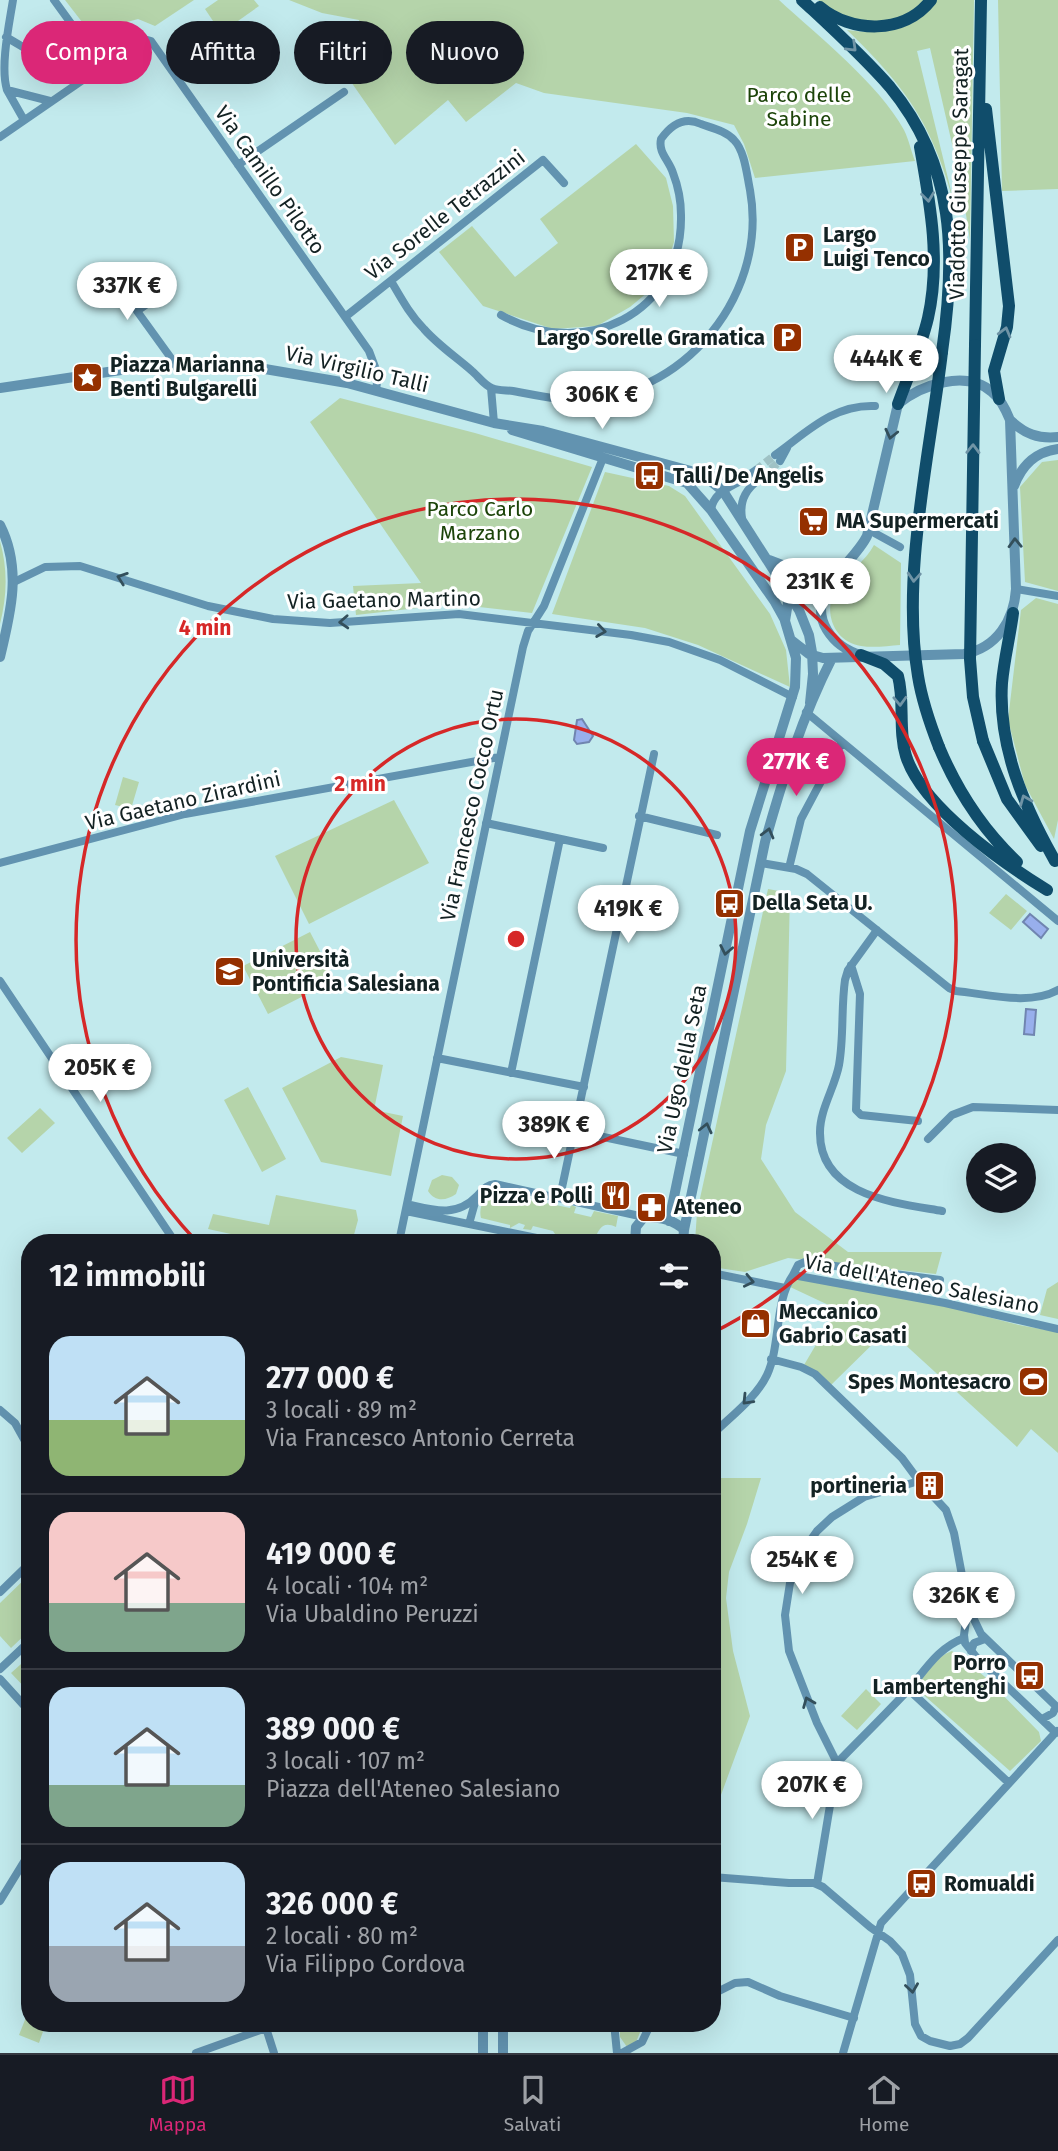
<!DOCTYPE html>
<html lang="it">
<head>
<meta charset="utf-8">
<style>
  body { margin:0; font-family:"Fira Sans",sans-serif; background:#242831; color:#f1f3f6; height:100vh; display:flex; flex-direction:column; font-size:26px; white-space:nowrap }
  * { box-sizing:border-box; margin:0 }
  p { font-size:23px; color:#9ea1a6 }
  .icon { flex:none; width:38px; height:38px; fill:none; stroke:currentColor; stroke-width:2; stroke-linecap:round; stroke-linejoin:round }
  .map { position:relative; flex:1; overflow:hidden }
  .side { position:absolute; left:21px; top:1234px; width:700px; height:798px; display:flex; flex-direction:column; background:#171b24; border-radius:28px; box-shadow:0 7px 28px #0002 }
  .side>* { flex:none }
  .guide { position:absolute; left:21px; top:21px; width:700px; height:63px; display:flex; gap:14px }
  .tools { position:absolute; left:966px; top:1143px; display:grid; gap:14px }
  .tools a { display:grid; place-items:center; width:70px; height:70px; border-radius:50%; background:#171b24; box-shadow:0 7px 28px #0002; font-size:35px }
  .price { position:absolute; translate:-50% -60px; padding:0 16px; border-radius:24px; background:#fff; color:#222; font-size:23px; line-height:46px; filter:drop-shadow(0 2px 4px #0008) }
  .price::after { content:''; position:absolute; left:50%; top:42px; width:21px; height:16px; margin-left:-10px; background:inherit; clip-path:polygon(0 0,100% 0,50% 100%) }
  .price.active { background:#db2777; color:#fff }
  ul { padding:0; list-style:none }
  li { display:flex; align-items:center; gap:21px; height:175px; padding:0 28px }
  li+li { border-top:2px solid #363941 }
  li span { display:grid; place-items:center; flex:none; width:196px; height:140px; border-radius:21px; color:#555 }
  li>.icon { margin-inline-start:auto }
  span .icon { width:84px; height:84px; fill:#fffc; stroke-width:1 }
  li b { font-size:30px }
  h2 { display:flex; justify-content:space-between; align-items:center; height:84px; padding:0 28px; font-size:30px }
  .pill { padding:0 24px; border-radius:32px; background:#171b24; box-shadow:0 7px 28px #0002; font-size:24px; line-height:63px }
  .pill.active { background:#db2777; color:#fff }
  .tab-bar { display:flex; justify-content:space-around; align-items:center; height:98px; border-top:2px solid #363941; background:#171b24; font-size:19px; color:#9ea1a6 }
  .tab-bar a { display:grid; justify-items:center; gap:4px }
  .tab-bar .active { color:#db2777 }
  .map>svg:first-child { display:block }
  .green { fill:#b5d4aa }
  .water { fill:#98afec; stroke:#7085b0; stroke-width:2 }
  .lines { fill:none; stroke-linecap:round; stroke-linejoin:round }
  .minor-tunnel { stroke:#9fc2c5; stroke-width:8; stroke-dasharray:8 4; stroke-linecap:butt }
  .minor { stroke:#6293b0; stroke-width:8 }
  .tertiary { stroke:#6293b0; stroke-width:10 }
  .primary { stroke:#104d6b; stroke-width:12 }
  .primary-bridge { stroke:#104d6b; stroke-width:12 }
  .oneway { stroke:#7094a6 }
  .oneway2 { stroke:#334f5b }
  .ring { fill:none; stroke:#d62828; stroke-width:3.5 }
  .labels { text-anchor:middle; stroke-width:6; stroke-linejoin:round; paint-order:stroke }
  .park-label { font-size:21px; fill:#1c4409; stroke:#fff }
  .street-label { font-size:21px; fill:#132223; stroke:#fff }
  .poi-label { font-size:21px; font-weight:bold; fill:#132223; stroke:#fff; text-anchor:start }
  .centre { fill:#d62828; stroke:#fff; stroke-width:3.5 }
  .ring-label { font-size:21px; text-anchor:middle; font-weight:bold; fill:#d62828; stroke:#fff; stroke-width:6; stroke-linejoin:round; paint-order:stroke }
</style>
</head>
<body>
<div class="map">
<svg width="1058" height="2053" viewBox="0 0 1058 2053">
  <rect width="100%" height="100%" fill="#c2eaed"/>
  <path class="green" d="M65,0H194L155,26L138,19L120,24L96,40Z
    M218,0H254L259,6L221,33L205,9Z
    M289,0H779C818,36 879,84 904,130C909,140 911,151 915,161L755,178L744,144L734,125L687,113L544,93L516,83L466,122L448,100L395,145L349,79L360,52L359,20L322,13Z
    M818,0H924C894,32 850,27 818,0Z
    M937,0H974L970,240L961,183L930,48L917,51L954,203C932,124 906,87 847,30C882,35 915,32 937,0Z
    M998,0H1058V189L1002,191Z
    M636,144L666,178L673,206L674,242L664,273L648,292L630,307L597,326L553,329L483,306L439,252L472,226L515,277L558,243L540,219Z
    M340,398L475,433L592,467L532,613L453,604L356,615L353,586L421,583L310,422Z
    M1058,460V591L1025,582L1020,487L1042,462Z
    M605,472L669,486L685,496L770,614L786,650L790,687L698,645L645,628L552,614Z
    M0,541C8,570 7,596 0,624Z
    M874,545L901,563L900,645C888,646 873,648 861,646C833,642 821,609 838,586C849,571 865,562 874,545Z
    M1036,598L1058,604V820L1054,839L1025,785L1008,720L1021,610Z
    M123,777L139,782L131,809L115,805Z
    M394,800L429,863L309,924L275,856Z
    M768,889L790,893L786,1071L766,1125L761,1159L795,1212L848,1252H942L936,1274L788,1258L745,1272L712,1267V1242H695L697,1212Z
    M1006,894L1027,911L1011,930L989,913Z
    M310,932L335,980L268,1014L243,966Z
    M341,1057L383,1065L374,1110L403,1116L391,1176L321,1162L282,1088Z
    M248,1087L286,1159L262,1172L224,1100Z
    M40,1108L55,1123L22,1153L7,1138Z
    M442,1175L452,1177L459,1185L456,1194C446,1201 435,1202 428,1191L432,1180Z
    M496,1190L493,1196L503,1201L506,1198L527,1204L532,1200L570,1208L571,1205L576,1207L574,1213L591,1217L594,1211L618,1216L616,1227C602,1220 599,1230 594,1240L589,1242L555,1234L553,1231L533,1226L531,1230L523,1229L525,1225L519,1223L510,1228V1225L481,1218C478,1207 485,1193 496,1190Z
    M276,1195L356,1210L358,1220L352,1242H268L208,1229L213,1214L269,1225Z
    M794,1277L937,1304L1019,1325L1058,1332V1453L1031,1429L1017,1447L888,1329L831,1385L804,1365L837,1309L788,1286Z
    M1058,1282V1319L1040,1315L1047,1289Z
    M712,1478H761L747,1524L729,1572L726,1598L733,1651L750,1716L714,1814L715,1870L712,1871Z
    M30,1574V1630L11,1648L0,1636V1603Z
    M952,1651L984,1676L1039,1732L1041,1741L1010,1771L918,1690V1683C927,1671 937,1656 952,1651Z
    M30,1656V1693L11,1673Z
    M866,1689L881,1704L857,1730L841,1716Z
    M30,2007V2023H46L39,2043L19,2035Z
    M620,2023H644L636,2042L627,2047L620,2037Z"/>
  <path class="water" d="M582,719L593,736L589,742L577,744L574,740L577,720Z
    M1030,914L1048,929L1041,938L1023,922Z
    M1026,1009L1036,1010L1034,1035L1024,1034Z"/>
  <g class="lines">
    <path class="minor-tunnel" d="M756,470L775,455
      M762,477L780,461"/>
    <path class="minor" d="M13,0C9,25 0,67 7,90L50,101
      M6,37L45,60L78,33L54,0
      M7,90L24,120
      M0,137L138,42L144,39L151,41L369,351L378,375L376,390
      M238,165L344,92
      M391,281C401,298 410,315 424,329C438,345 456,357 472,371C478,376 485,386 492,388C498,391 507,390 513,391C529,394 544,397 560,399C673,410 770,301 750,190C747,176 745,151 734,140C726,131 712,128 701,124C684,116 671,125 661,139C658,153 669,160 673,173C678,186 681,201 681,215C683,315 583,361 501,315
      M167,290L137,311L176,365
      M345,317L543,160L564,183
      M491,388L494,423
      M775,455C806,433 833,404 875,406
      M780,461L787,448
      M702,474L744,478L756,470
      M711,510C713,493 729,488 742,480
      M742,518C739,499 747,488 762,477
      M869,530L900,547
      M14,582L45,567L80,566L208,606L273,619L330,623L459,614L631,635L669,642L720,660L793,697
      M1016,589L1058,596
      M806,712L1058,921
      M639,816L717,835
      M486,823L603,848
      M0,863L185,814L499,757
      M761,863L796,869L807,874L949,988L956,991C987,994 1030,1006 1058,990
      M789,868L801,819L842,742
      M877,930L848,970L845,980C841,1008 844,1037 839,1065C835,1087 820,1109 820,1132C819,1196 896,1203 942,1211
      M851,965L860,994L856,1110L861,1115L918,1121
      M0,981L175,1242
      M437,1058L584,1087
      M511,1073L560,839
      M575,1131L684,1154
      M928,1139L952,1115L973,1107L1058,1110
      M560,1197L654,754
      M407,1204C433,1210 456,1218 477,1196C484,1189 486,1185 495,1184L644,1217
      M406,1211L556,1242
      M469,1224L476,1199
      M399,1242L523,647L528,631L544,606L603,458
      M712,1273L785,1288
      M793,1275L798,1265L805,1262L940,1280
      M771,1359L801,1367L815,1374L902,1458L919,1481L946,1510L954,1533L968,1607L964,1635L965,1643L977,1658L1056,1733
      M0,1410L15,1423L30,1450
      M712,1435C730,1417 756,1398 767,1375C781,1345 774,1302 793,1275L945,1303L1058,1329
      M0,1592L30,1563
      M968,1607L981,1634L1058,1708
      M971,1651L974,1643L985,1639
      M0,1669L30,1641
      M0,1679L30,1712
      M908,1689L1009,1783
      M1042,1719L1053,1713L1056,1706
      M837,1763C861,1738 886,1714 909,1689C926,1669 938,1648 964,1638
      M712,1877L789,1883H814L823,1887L870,1927L890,1941L902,1954L910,1975L915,2024L921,2036L930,2041L950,2046L960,2044L968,2038L1058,1940
      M817,1884L837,1763L817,1723L789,1651L785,1615L790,1583L805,1548L817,1531L832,1517L864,1497L919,1481
      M0,1901L30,1852
      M715,1993L735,1983L748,1982L780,1996L854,2018
      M614,2023L617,2053
      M266,2028L274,2053
      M196,2053L266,2028L273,2023
      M622,2053L642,2042L651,2023
      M843,2053L881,1923L1057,1731"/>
    <path class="tertiary" d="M0,388L148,366L220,364L259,368L347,383L494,423L543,431L702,474L723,491L799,610L809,635L812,652L813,674L810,703
      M1010,420C1025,434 1038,439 1058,437
      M512,430L687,483L711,510L775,602L785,620
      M1014,486C1022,465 1035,452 1058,449
      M0,525C22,568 11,612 0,657
      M769,560L790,568L815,572
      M791,640L809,654L823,658L964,654C997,648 1014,620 1016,589L1010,420C1006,410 1001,399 992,392C966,369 921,385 898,404L867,536C853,565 804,592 827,630C835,643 847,651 861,655
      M669,1221L750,831L795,687L796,658L785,621L789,596L794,585L800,579L845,564
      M635,1242L636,1227L644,1217C658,1217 674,1219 684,1230
      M683,1242L684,1230L765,842C783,778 802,717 832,658
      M483,2023V2053
      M503,2023V2053"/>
    <path class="primary" d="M802,0C832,28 863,56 890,87C956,167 956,255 942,352
      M820,7C851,33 904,35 931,0
      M986,109L1009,306L1007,327L994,371L999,399
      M975,345L981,0
      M898,404C908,376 921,348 928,318C941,261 930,203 920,147
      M1013,613C1010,637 1004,659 1002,683C998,747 1024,806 1055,861
      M861,655L884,664L898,676C905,702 898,730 906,756C922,807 1003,863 1047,890
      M983,741L1007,799L1041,846
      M939,747C957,790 983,830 1017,862"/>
    <path class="primary-bridge" d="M975,345L970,659L973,697L983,741
      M939,747C930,724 922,701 918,676C901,575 930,454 942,352"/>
  </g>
  <defs><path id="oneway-chevron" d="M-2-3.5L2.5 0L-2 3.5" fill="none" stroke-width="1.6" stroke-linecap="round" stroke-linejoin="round" transform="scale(1.75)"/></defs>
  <g class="oneway">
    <use href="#oneway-chevron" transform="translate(852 47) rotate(44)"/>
    <use href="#oneway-chevron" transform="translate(928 197) rotate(83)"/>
    <use href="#oneway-chevron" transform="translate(1005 332) rotate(-75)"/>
    <use href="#oneway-chevron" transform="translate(973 449) rotate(-89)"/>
    <use href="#oneway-chevron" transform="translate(914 577) rotate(94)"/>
    <use href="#oneway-chevron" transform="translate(900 701) rotate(88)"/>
    <use href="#oneway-chevron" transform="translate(1025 800) rotate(-112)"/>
  </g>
  <g class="oneway2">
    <use href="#oneway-chevron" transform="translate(891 434) rotate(103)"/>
    <use href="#oneway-chevron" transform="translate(1015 543) rotate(-92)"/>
    <use href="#oneway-chevron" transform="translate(122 578) rotate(-161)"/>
    <use href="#oneway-chevron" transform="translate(344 622) rotate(177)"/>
    <use href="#oneway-chevron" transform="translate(601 631) rotate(8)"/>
    <use href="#oneway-chevron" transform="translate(768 833) rotate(-75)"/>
    <use href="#oneway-chevron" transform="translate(726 950) rotate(101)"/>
    <use href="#oneway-chevron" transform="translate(706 1128) rotate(-77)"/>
    <use href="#oneway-chevron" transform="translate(749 1281) rotate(12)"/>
    <use href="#oneway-chevron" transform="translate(747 1400) rotate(134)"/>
    <use href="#oneway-chevron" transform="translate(808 1702) rotate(-112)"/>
    <use href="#oneway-chevron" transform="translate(912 1988) rotate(82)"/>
  </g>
  <g class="ring">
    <circle cx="516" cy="939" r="220"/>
    <path d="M197 1242A440 440 0 1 1 712 1333"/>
  </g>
  <defs>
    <symbol id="parking-square" viewBox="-11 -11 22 22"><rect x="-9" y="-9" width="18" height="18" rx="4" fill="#953000" stroke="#fff"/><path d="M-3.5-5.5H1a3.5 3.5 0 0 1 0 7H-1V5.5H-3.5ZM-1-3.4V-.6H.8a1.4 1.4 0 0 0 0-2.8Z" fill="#fff"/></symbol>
    <symbol id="sight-square" viewBox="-11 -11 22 22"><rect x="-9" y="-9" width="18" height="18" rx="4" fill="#953000" stroke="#fff"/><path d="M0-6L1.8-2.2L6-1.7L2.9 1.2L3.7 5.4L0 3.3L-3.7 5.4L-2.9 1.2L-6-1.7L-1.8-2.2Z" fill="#fff"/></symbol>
    <symbol id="bus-square" viewBox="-11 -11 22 22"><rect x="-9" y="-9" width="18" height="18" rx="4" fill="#953000" stroke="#fff"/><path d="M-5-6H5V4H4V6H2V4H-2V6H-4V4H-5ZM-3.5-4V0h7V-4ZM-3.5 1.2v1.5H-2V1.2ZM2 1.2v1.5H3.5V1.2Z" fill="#fff"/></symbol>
    <symbol id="supermarket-square" viewBox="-11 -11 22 22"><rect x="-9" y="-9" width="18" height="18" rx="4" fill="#953000" stroke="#fff"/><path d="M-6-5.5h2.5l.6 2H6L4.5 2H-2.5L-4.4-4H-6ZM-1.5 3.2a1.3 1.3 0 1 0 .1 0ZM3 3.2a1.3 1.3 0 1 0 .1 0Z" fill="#fff"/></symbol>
    <symbol id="university-square" viewBox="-11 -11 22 22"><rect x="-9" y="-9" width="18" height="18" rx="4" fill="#953000" stroke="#fff"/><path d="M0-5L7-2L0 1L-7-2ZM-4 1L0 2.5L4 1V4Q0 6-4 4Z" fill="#fff"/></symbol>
    <symbol id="restaurant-square" viewBox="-11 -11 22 22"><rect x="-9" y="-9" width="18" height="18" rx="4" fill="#953000" stroke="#fff"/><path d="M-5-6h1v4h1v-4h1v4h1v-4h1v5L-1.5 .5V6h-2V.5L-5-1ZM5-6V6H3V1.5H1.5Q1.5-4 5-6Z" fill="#fff"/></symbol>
    <symbol id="pharmacy-square" viewBox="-11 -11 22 22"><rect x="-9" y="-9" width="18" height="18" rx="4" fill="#953000" stroke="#fff"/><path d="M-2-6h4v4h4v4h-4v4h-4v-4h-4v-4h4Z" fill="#fff"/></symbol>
    <symbol id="shop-square" viewBox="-11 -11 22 22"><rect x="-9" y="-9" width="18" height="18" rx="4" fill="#953000" stroke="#fff"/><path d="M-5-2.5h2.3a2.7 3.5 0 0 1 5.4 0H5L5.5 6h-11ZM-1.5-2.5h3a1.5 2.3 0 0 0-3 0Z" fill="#fff"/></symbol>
    <symbol id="stadium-square" viewBox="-11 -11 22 22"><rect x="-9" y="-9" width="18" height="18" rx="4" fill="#953000" stroke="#fff"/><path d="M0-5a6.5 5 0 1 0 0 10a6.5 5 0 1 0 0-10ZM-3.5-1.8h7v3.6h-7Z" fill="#fff"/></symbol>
    <symbol id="building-square" viewBox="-11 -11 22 22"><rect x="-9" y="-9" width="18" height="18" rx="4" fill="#953000" stroke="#fff"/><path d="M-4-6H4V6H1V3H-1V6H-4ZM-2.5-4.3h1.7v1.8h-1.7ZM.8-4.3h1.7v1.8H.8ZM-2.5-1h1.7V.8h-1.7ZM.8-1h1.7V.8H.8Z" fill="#fff"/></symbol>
  </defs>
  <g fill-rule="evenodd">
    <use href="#parking-square" x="782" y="230" width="35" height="35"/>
    <use href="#parking-square" x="770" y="320" width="35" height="35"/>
    <use href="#sight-square" x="70" y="360" width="35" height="35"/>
    <use href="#bus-square" x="632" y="458" width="35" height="35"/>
    <use href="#supermarket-square" x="796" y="504" width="35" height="35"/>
    <use href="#bus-square" x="712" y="886" width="35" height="35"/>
    <use href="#university-square" x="212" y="954" width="35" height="35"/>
    <use href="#restaurant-square" x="598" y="1178" width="35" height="35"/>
    <use href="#pharmacy-square" x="634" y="1190" width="35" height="35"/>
    <use href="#shop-square" x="738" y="1306" width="35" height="35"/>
    <use href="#stadium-square" x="1016" y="1364" width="35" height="35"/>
    <use href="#building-square" x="912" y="1468" width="35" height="35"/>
    <use href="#bus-square" x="1012" y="1658" width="35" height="35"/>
    <use href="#bus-square" x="904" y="1866" width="35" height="35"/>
  </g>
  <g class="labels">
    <g class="park-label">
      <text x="799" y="102">Parco delle<tspan x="799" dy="24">Sabine</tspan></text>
      <text x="480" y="516">Parco Carlo<tspan x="480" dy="24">Marzano</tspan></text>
    </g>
    <g class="street-label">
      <text transform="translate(959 174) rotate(-89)" y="7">Viadotto Giuseppe Saragat</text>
      <text transform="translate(270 180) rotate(55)" y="7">Via Camillo Pilotto</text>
      <text transform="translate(445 215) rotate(-38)" y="7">Via Sorelle Tetrazzini</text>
      <text transform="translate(357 369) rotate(13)" y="7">Via Virgilio Talli</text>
      <text transform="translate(384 600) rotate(-1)" y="7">Via Gaetano Martino</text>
      <text transform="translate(183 801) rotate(-13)" y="7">Via Gaetano Zirardini</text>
      <text transform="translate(472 805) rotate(-78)" y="7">Via Francesco Cocco Ortu</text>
      <text transform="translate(682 1069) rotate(-78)" y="7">Via Ugo della Seta</text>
      <text transform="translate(922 1284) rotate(11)" y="7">Via dell'Ateneo Salesiano</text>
    </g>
    <g class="poi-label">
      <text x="823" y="242">Largo<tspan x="823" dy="24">Luigi Tenco</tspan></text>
      <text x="765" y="345" text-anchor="end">Largo Sorelle Gramatica</text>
      <text x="110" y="372">Piazza Marianna<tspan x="110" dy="24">Benti Bulgarelli</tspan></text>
      <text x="673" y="483">Talli/De Angelis</text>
      <text x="836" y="528">MA Supermercati</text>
      <text x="752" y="910">Della Seta U.</text>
      <text x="252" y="967">Università<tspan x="252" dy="24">Pontificia Salesiana</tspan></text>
      <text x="593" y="1203" text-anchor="end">Pizza e Polli</text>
      <text x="674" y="1214">Ateneo</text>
      <text x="779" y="1319">Meccanico<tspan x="779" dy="24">Gabrio Casati</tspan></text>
      <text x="1011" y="1389" text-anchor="end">Spes Montesacro</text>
      <text x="907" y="1493" text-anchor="end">portineria</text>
      <text x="1006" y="1670" text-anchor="end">Porro<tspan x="1006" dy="24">Lambertenghi</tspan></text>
      <text x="944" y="1891">Romualdi</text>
    </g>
  </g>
  <circle cx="516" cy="939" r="10" class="centre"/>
  <g class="ring-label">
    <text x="205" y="635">4 min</text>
    <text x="360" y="791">2 min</text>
  </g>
</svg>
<div class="tools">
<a><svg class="icon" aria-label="layers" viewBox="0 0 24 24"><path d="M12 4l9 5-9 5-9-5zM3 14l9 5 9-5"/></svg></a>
</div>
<b class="price" style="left:659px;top:309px">217K €</b>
<b class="price" style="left:127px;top:322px">337K €</b>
<b class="price" style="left:886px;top:395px">444K €</b>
<b class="price" style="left:602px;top:431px">306K €</b>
<b class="price" style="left:820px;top:618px">231K €</b>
<b class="price active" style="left:796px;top:798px">277K €</b>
<b class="price" style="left:628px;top:945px">419K €</b>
<b class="price" style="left:100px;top:1104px">205K €</b>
<b class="price" style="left:554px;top:1161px">389K €</b>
<b class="price" style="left:802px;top:1596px">254K €</b>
<b class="price" style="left:964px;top:1632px">326K €</b>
<b class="price" style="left:812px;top:1821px">207K €</b>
<div class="guide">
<a class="pill active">Compra</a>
<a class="pill">Affitta</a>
<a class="pill">Filtri</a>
<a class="pill">Nuovo</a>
</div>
<section class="side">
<h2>12 immobili<svg class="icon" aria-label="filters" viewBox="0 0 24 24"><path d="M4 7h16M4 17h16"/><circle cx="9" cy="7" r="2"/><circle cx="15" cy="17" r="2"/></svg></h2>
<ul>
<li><span style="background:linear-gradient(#bfe0f5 60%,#8fb573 0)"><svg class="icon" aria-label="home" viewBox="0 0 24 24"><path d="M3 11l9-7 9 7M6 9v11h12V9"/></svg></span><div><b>277 000 €</b><p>3 locali · 89 m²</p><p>Via Francesco Antonio Cerreta</p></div></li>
<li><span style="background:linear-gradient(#f6c9c9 65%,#7fa58c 0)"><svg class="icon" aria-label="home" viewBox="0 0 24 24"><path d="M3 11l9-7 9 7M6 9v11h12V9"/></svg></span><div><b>419 000 €</b><p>4 locali · 104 m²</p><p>Via Ubaldino Peruzzi</p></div></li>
<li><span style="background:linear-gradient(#bfe0f5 70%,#7fa58c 0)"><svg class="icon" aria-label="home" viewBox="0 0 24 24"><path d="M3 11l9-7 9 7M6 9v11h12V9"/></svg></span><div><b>389 000 €</b><p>3 locali · 107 m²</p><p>Piazza dell'Ateneo Salesiano</p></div></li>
<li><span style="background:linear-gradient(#bfe0f5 60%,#9aa5b1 0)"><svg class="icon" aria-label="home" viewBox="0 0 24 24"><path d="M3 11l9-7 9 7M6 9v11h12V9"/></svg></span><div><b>326 000 €</b><p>2 locali · 80 m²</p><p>Via Filippo Cordova</p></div></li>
</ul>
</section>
</div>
<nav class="tab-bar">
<a class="active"><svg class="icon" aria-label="map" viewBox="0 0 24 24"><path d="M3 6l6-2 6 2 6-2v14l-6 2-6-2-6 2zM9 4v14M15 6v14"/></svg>Mappa</a>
<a><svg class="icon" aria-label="saved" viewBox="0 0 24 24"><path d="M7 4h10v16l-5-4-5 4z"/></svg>Salvati</a>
<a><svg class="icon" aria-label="home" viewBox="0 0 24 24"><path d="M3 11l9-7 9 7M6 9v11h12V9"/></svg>Home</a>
</nav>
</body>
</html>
